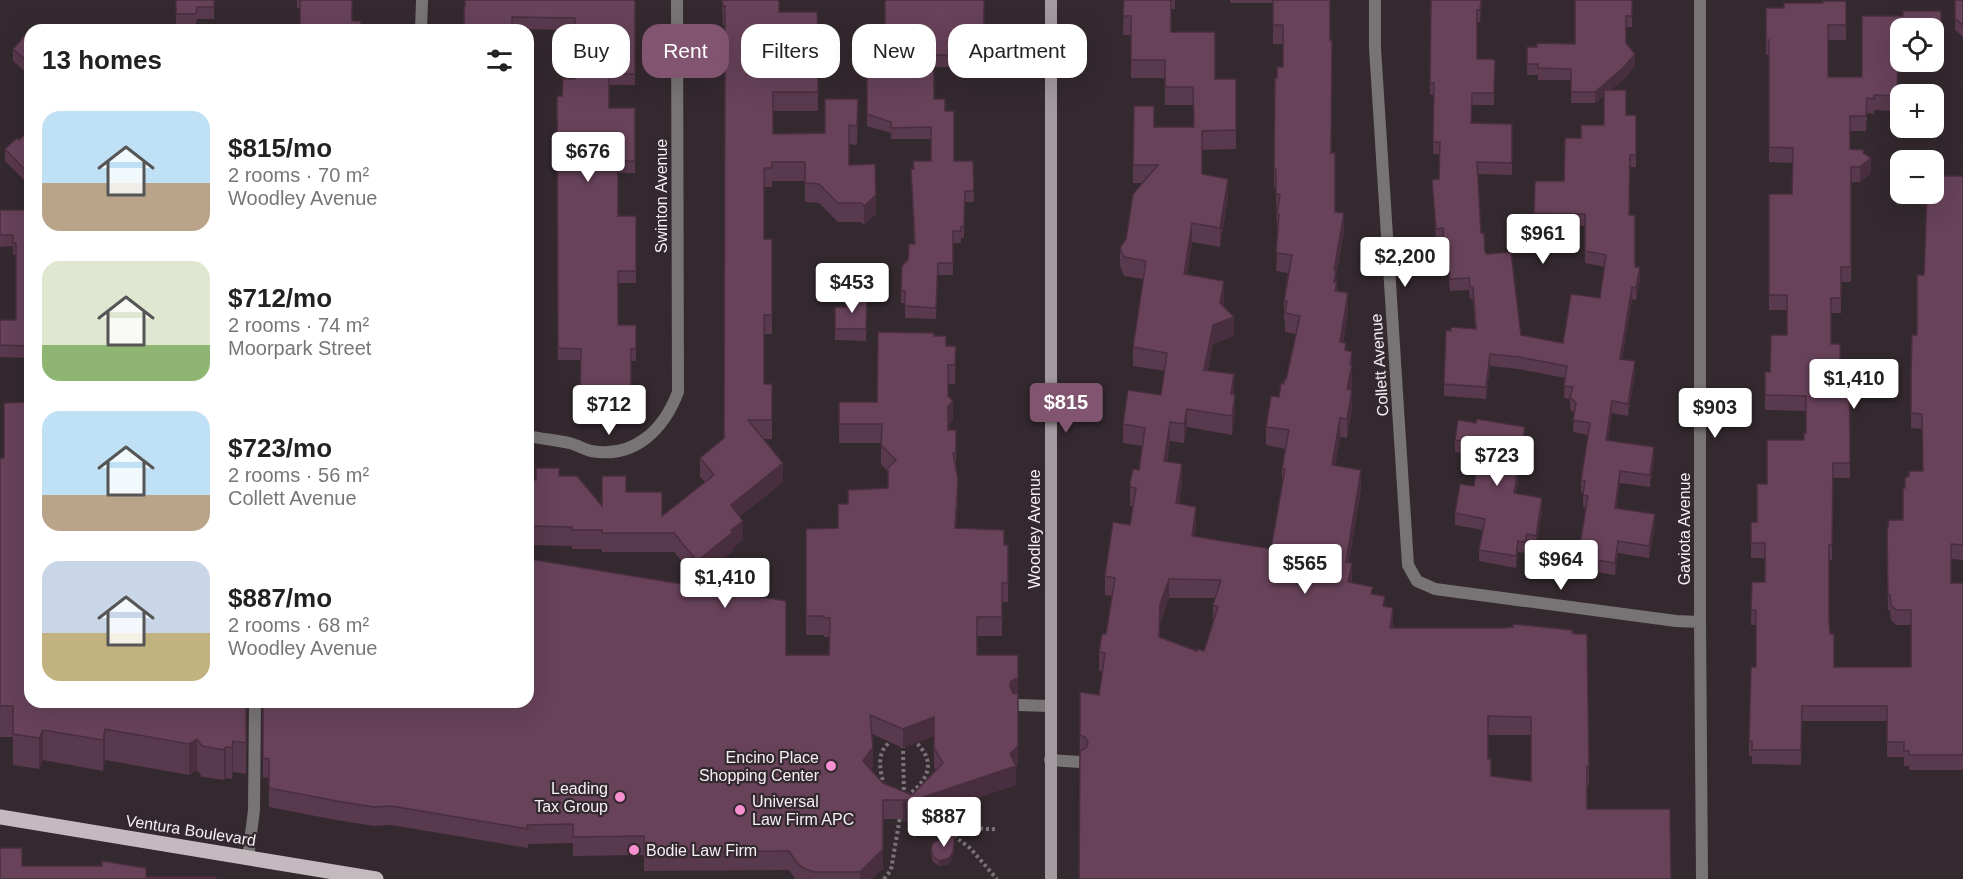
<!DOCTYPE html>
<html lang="en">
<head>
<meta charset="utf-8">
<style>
  body { margin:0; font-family:Arial,sans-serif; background:#f6f6f6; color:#222; height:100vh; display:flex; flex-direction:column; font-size:22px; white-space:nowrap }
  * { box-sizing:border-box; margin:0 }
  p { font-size:20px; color:#767676 }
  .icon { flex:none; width:33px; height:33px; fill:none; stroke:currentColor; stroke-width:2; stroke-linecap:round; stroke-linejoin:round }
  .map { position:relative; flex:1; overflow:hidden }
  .drawer { position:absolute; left:24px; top:24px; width:510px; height:684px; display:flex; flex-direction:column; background:#fff; border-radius:18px; box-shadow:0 6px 24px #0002 }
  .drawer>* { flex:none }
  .hud { position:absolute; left:552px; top:24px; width:570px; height:54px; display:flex; gap:12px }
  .buttons { position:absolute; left:1890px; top:18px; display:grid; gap:12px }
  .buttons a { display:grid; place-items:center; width:54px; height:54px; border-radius:12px; background:#fff; box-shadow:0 6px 24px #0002; font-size:30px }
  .price { position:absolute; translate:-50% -51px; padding:0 14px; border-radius:6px; background:#fff; color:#222; font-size:20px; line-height:39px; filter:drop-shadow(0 2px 3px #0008) }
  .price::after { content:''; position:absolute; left:50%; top:36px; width:18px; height:14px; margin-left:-9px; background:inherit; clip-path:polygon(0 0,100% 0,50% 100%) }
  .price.selected { background:#815470; color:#fff }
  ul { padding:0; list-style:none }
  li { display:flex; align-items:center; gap:18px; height:150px; padding:0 18px }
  li span { display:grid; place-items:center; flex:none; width:168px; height:120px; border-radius:18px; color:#555 }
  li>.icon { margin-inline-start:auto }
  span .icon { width:72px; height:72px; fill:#fffc; stroke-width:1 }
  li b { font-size:26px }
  h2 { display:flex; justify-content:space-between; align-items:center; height:72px; padding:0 18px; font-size:26px }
  .chip { padding:0 21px; border-radius:18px; background:#fff; box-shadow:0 6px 24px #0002; font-size:21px; line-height:54px }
  .chip.selected { background:#815470; color:#fff }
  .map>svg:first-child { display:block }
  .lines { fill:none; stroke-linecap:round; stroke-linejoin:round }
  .path { stroke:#7c7378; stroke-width:4; stroke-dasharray:3 3; stroke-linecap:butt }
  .lane { stroke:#787375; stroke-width:12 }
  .street { stroke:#787375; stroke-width:12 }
  .secondary { stroke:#a39a9f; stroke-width:12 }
  .primary { stroke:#c4b9bf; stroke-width:15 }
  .path-bridge { stroke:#7c7378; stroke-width:4; stroke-dasharray:3 3; stroke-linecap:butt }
  .wall { fill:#59394d; fill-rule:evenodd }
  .shaded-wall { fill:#482e3e }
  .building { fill:#674259; stroke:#482e3e; stroke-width:1.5; fill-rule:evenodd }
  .poi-dot { fill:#f690d0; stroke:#33292f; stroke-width:2 }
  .labels { text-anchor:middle; stroke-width:4.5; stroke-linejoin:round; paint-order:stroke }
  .street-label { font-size:16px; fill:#f6eff3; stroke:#33292f }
  .poi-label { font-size:16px; fill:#f6eff3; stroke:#33292f; text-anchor:end }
</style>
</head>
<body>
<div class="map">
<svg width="1963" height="879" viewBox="0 0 1963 879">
  <rect width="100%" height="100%" fill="#33292f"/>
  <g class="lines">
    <path class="path" d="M903,745L904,795
      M884,786C880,769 875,751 893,740
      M907,796C930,779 937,760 913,740
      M925,814L970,848L997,879
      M884,879L891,870L900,817"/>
    <path class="lane" d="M1018,705L1050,706
      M1050,760L1080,762
      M248,858L254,810L255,702"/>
    <path class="street" d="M1375,0V48L1408,565L1417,581L1435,589L1676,621L1700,622
      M1700,0V622L1702,879
      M421,30L422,0
      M528,436C542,439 556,440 569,443C577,445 584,449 591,451C635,459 664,429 678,392L677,0"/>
    <path class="secondary" d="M1051,0V879"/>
    <path class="primary" d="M0,817L376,879"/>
    <path class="path-bridge" d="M959,802C966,826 972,830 997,829"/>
  </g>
  <path class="wall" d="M176,0H214V19H197L196,26H176Z
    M297,0H352V21L361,30L300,8H297Z
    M635,0V85H609V108H635V173H618V216H636V283H618V325H636V361H631V411L580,410L581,360H558L557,96H562L575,79V30L512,29L464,6Z
    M722,0L779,12H817L818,53H776V71L818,72V111H773V134L825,133L858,99L857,145L849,144V165L876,214L864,225L861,222H838L819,203L805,202V181H772V187H764V239H772V334H764V384H772V439H763L783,482L740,516L743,540L733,548V551L697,580L674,552H602V549H572V546L530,545V559L786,655H829V637H824V635H806V529L838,528V504H848L888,488V472L881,464V443H839V402H877L934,336L946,346H956L955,384H948V397L953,420L948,425V430H956V472L958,498L956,528L1004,545H1008V602H1002V636H977V655H1018V765L1016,767V785L925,815V819H913L903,823V819H883V868L872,879H795L789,870L644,871V855L573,856V843L528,844V848L391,825L374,826L336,820L269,807V778L263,777V702H528V480H536L559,476L602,506L626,492L662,516L705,482L700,477V458L724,438L725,78V25H723ZM872,734L903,748L934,736V767L936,770L912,795L883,783L870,769L873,766Z
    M885,0H984V40H982V67H934V99L945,111L954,161H973L974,200L973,202H965L964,238H961V243H953V275H938L936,319L905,318V303H901V291L908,260L914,244L911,169L931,161V139H891V133L867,126V77L915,75L916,39L885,38Z
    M1124,0H1175V9H1171V32L1215,79H1236V149L1202,150V174L1228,197L1220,247L1192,242L1187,274L1224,299L1223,305L1234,336L1213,344L1208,370L1234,394L1235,413L1232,435L1187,427L1184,443L1170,441L1167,462L1182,483L1179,504L1196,526L1194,536L1271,549L1282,486V469L1285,449L1266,445V427L1284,384L1286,380L1296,334L1285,332V320L1284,319V301L1288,273L1276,271L1278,233H1277L1276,189L1274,187L1275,78H1277L1283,67V44H1273V3H1230V0H1330L1331,153L1335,212L1344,232L1336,276L1337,292L1348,312L1343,343L1346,350L1352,352V383L1351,390L1352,409L1347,438L1340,437L1335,466L1361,489L1349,562L1352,583L1373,594L1385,607L1393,628L1572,633L1575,634H1587L1589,785L1079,879L1080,692L1099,695L1103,672L1099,671V652L1106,634L1112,596L1105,595V576L1130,525L1133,506H1130V482L1139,470L1142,446L1123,443V424L1161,395L1165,371L1133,366V347L1143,279L1124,276L1120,266V248L1126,239L1142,183H1133V165L1154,127H1193V105H1165V78H1131V35H1123ZM1169,598H1215L1213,605V624L1204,651H1197L1160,637V624ZM1488,735H1531V781L1491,776L1488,759Z
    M1431,0H1482L1480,22H1477V59L1495,61L1494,105H1472L1471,123L1512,124V175L1478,174L1481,233L1485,252L1521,335L1563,343L1600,298L1605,267L1585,263V226L1534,225L1535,181H1564L1581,138L1604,125V96L1595,103H1571V80H1538V75H1527V47L1575,44L1632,0V27H1626V43L1635,66L1623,80L1610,90L1626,115H1636V167H1630L1629,215L1635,267L1640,280L1636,300L1632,299L1622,359L1635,373L1628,416L1612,413L1608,440L1654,459L1650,487L1620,483L1616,508L1655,526L1649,558L1618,553L1615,575L1578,569V557L1586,508L1583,507V493L1581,492V480L1588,435L1573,432L1574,414L1570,409V399L1564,398L1565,378L1519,369L1490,366L1486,399L1444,396V384L1451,331L1475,329L1473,299H1470L1469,290L1450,291L1447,258L1444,259L1443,240L1436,241L1432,180L1439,179V154H1433L1434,95H1430Z
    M1955,0H1963V37L1955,30Z
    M1846,1V40H1828V77H1862L1903,16L1941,11V66H1939V71H1898L1897,111L1874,110V114L1867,113L1866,131H1850V149L1864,153L1871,173L1860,182H1851V282H1841V313H1831V344L1840,372L1850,437V478H1833L1832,560H1829V621L1834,667H1911V625H1896L1891,620L1890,610H1888L1887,532L1903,520L1905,488L1923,471L1922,429L1911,428V374L1917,335L1924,275L1963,176V560L1951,559V583H1963V770H1909V766H1904V757H1887V721H1802L1801,765L1752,764V756H1749V741L1756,667V625H1751L1752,582H1765V558H1751V522H1757L1767,484L1804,440L1806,433V411L1765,410V372H1770L1787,335V310H1769V194H1792L1793,163L1769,162V55H1766V8H1784ZM1900,28H1934V62H1900Z
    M30,32V76L13,61V49Z
    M30,129V180L27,183L5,161V149L19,140Z
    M0,210H30V358L0,357V320H16V255H13V246L0,247Z
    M867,297L866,341L835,340V307H846Z
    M1525,439L1516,494L1542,510L1536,547L1527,546L1525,553L1518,552L1516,568L1479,561V550L1483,530L1455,525V513L1474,486L1478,463L1471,462V454L1455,452V440Z
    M0,458L30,702H247L246,774L233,772L232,779L226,778L224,780L202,777L197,770L189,775L105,760L103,771L43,760L39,769L13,765V737H0Z
    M955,838L953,857L949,864L939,866L933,862L931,855V849Z"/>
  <path class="shaded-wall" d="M1481,0H1482L1480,22V10Z
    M1635,54V66L1623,80L1595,103V92Z
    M1871,158V173L1860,182V167Z
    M30,169V180L27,183V172Z
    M1228,179V197L1220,247V228Z
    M876,195V214L864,225V206Z
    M1344,213V232L1336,276L1337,301L1335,310L1334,270Z
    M1192,223V242L1184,292V274Z
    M1640,267V280L1636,300V288Z
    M1224,281V299L1220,322V303Z
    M1632,287V299L1620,371V359Z
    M1348,293V312L1340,361V342Z
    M1234,317V336L1213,344L1204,388V370L1213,325Z
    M1352,352V383L1347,408V389Z
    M1490,354V366L1486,399V387Z
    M1635,361V373L1628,416V404Z
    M1234,374V393L1231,413V394Z
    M1352,390V409L1347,438V419Z
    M1235,395V413L1232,435V416Z
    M953,401V420L948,425V406Z
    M1612,401V413L1606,452V440Z
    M1187,409V427L1184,443V424Z
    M1340,418V437L1332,484V465Z
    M1170,422V441L1164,480V461Z
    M1525,427V439L1514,505V493Z
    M1654,447V459L1650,487V475Z
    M783,463V482L731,524V505Z
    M1182,464V483L1176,522V503Z
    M1361,470V489L1346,581V562Z
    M1620,471V483L1615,520V508Z
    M958,479V498L955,547V528Z
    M1542,498V510L1536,547V536Z
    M1196,507V526L1192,554V536Z
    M1655,514V526L1649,558V546Z
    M743,521V540L733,548V551L697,580V561Z
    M1527,534V546L1525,553V542Z
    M1518,541V552L1516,568V556Z
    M1618,541V553L1615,575V563Z
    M1352,563V582L1348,601V582Z
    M1169,579V598L1160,624L1159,655L1160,605Z
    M1393,608V627L1390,646V628Z
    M1018,655V765L1016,767V785L925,815V800L920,798L1010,754L1011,700L1010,686Z
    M934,717V736L903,748V729Z
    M105,729V760L103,771V740Z
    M43,730V760L39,769V738Z
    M197,739V770L189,775V744Z
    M233,741V772L232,779V748Z
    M226,747V778L224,780V750Z
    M873,747V766L863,780V761Z
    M913,800V819L903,823V804Z
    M955,832L953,857L949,864L939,866V861Z
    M883,849V868L872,879H860V872Z"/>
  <path class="building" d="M176,0H214V7H197L196,14H176Z
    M300,0H352V21H361V30H300Z
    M465,0H635V74H609V108H635V161H618V216H636V271H618V325H636V349H631V399H580L581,349L558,348L557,96H562L563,79H575V18L512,17V30H464V6H465Z
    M722,0H779V12H817L818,34H776V71L818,72V92H773V134L825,133V99H858L857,126L849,125V165L875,164L876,195L864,206L861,203H838L819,184L805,183V162H772V168H764V239H772V315H764V384H772V420H748L783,463L731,505L743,521L731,530L733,532L697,561L674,533H602V530H572V527L530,526V559L786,601V655H829L830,618H824V616H806V529L838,528V504H848V490L888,488V468L896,460L881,445L882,424H839V402H877L878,332L934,333V336H946V346H956L955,365H948V396L953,401L948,406V430H956V453H953L958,479L955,528L1004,530V545H1008V583H1002V617H977V655H1018V678L1011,681L1010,686L1013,693L1018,694V746L1010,754L1016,766L920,798L925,800H913L903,804L906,800H883V849L860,872H815L805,869L797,863L789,851L644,852V836L573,837V824L527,825L528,829L391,806L374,807L336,801L269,788V759L263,758V702H528V480H536V468H559V476H577L602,506V476H626V492H662V516L714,475L700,458L724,438L725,66V6H723ZM870,715L903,729L934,717V748L943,763L912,795L883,783L863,761L873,747Z
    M885,0H984V29H982V55H934V99H945V111H954V161H973L974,188L973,191H965L964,227H961V231H953V263H938L936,308L905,306V291H901L902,266L908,260L909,244H915L911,169H914L913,161H931V127L891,128V122L867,114V77H874V75H915L916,27L885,26Z
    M1124,0H1171V32H1215V79H1236V130L1202,131V174L1228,179L1220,228L1192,223L1184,274L1224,281L1220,303L1234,317L1213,325L1204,370L1234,374L1231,394L1235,395L1232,416L1187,409L1184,424L1170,422L1164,461L1182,464L1176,503L1196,507L1192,536L1271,549L1285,469H1282L1289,430L1266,427L1271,396L1279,397L1281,383L1284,384V380H1286L1300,316L1285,313L1287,301H1284L1292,255L1276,253L1279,214H1277L1280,194H1276V170L1274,168L1275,78H1277V67H1283V25H1273V0H1330V40H1332L1331,153H1335V212L1344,213L1334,270L1336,271L1334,282H1337L1335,291L1348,293L1340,342L1346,343L1345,350L1352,352L1350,364L1352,365L1347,389L1352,390L1347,419L1340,418L1332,465L1361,470L1346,562L1352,563L1348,582L1373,587L1371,594L1385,596L1383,606L1393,608L1390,628H1501L1513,627V624L1572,630V633H1575V634H1587L1589,766H1587V809H1670L1671,879H1079L1080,751L1086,748L1088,743L1085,737L1080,735V692L1099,695L1105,653L1099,652L1102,634H1106L1115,578L1105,576L1113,522L1130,525L1136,488L1130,487V482L1133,469L1139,470L1145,428L1123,424L1128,390L1161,395L1167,353L1133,347L1146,261L1124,257L1120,248L1126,239L1133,194L1158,165H1133L1134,106H1154V127H1194L1193,87H1165V60H1131V16H1123ZM1169,579L1221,580L1213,605L1218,607L1204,651L1198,649L1197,651L1159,637L1160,605ZM1488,716L1531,717V781L1491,776V759H1488Z
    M1431,0H1481L1480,10H1477V59H1493L1495,61L1494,93H1472L1471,123L1512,124V163L1477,162L1481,233H1484L1485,252L1487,254L1511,252L1521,335L1563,343L1571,294L1600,298L1606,255L1585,251V214L1534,213L1535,181H1564L1565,138H1581V125H1604V90H1626V115H1636V155H1630L1629,215H1635V267H1640L1636,288L1632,287L1620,359L1635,361L1628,404L1612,401L1606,440L1654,447L1650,475L1620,471L1615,508L1655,514L1649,546L1618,541L1615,563L1578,557L1588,496L1583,495L1585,481L1581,480L1590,423L1573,420L1576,403L1570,397L1573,387L1564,386L1567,366L1519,357L1490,354L1486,387L1444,384L1446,330L1451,331V327L1476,329L1473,287H1470L1469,278L1450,279L1447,246L1444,247L1443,228L1436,229L1432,180L1439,179L1440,142H1433L1434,83H1430Z
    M1575,0H1632V16H1626V43L1635,54L1623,68L1595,92H1571V69L1538,68V64H1527V47H1537V43L1575,44Z
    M1955,0H1963V25L1955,19Z
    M1823,1H1846V25H1828V77H1862V16H1903V11H1941V51H1939V56H1934V28H1900V56H1898L1897,96L1874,95V99L1867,98L1866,116H1850V149L1864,150L1863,153L1871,158L1860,167H1851V267H1841V298H1831V344H1840V372H1849L1850,437V463H1833L1832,545H1829V621L1830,634H1834V667H1911V610H1896L1891,605L1890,595H1888L1887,532L1889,520H1903V488H1905V478L1909,476V471H1923L1922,414L1911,413V374L1912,335H1917V275H1924L1927,194H1934V176H1963V545L1951,544V583H1963V755H1909V751H1904V742H1887V706H1802L1801,750H1752V741H1749L1751,667H1756V610H1751L1752,582H1765V543H1751V522H1757V484H1767V440H1804V433H1806V396L1765,395V372H1770L1771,335H1787V295H1769V194H1792L1793,148L1769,147V40H1766V8H1784V3H1823Z
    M29,31L30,32V64L13,49Z
    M30,129V169L27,172L5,149L17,138L19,140Z
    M0,210H30V346L0,345V320H16V243H13V235H0Z
    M846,297H867L866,329H835V307H846Z
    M30,402V702H246V743L233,741L232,748L226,747L224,750L202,746L197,739L189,744L105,729L103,740L43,730L39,738L13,734V706H0V458H4V403Z
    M1477,419L1525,427L1514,493L1542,498L1536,536L1527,534L1525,542L1518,541L1516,556L1479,550L1485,519L1455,513L1460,484L1474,486L1479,451L1471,450L1472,443L1455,440L1458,420L1476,423Z
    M955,832L953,852L949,858L939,861L933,856L931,849L933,843Z
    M0,848H22V866H102V861L146,868V877H216V879H0Z"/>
  <g class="poi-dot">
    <circle cx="831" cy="766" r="6"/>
    <circle cx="620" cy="797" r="6"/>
    <circle cx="740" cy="810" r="6"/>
    <circle cx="634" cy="850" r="6"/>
  </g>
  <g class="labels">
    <g class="street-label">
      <text transform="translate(661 196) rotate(-90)" y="6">Swinton Avenue</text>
      <text transform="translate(1379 365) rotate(-94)" y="6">Collett Avenue</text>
      <text transform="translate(1034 529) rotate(-90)" y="6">Woodley Avenue</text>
      <text transform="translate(1684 529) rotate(-90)" y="6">Gaviota Avenue</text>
      <text transform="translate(191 830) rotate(9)" y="6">Ventura Boulevard</text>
    </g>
    <g class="poi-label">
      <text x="819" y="763">Encino Place<tspan x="819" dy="18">Shopping Center</tspan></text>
      <text x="608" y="794">Leading<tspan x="608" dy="18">Tax Group</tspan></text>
      <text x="752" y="807" text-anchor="start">Universal<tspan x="752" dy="18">Law Firm APC</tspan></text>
      <text x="646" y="856" text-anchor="start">Bodie Law Firm</text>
    </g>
  </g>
</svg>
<div class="buttons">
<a><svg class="icon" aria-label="locate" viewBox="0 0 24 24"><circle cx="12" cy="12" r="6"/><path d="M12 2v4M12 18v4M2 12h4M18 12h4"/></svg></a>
<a>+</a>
<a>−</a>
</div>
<b class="price" style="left:588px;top:183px">$676</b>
<b class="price" style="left:1543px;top:265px">$961</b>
<b class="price" style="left:1405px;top:288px">$2,200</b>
<b class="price" style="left:852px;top:314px">$453</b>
<b class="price" style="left:1854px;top:410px">$1,410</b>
<b class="price selected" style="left:1066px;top:434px">$815</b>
<b class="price" style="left:609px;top:436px">$712</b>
<b class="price" style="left:1715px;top:439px">$903</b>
<b class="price" style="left:1497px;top:487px">$723</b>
<b class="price" style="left:1561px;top:591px">$964</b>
<b class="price" style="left:1305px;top:595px">$565</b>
<b class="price" style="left:725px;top:609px">$1,410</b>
<b class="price" style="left:944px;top:848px">$887</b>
<div class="hud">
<a class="chip">Buy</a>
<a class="chip selected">Rent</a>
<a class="chip">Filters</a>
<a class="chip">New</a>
<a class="chip">Apartment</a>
</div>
<section class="drawer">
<h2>13 homes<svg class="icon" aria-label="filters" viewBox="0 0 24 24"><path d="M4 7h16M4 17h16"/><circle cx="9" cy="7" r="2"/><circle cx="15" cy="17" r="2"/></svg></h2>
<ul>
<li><span style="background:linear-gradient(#bfe0f5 60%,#b9a48a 0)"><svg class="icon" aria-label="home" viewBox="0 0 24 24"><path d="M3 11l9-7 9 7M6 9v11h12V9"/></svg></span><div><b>$815/mo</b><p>2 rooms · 70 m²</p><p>Woodley Avenue</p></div></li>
<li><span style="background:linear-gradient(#dfe7d0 70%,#8fb573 0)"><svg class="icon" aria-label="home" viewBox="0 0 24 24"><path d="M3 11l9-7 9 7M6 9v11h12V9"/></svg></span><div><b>$712/mo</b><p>2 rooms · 74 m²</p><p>Moorpark Street</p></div></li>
<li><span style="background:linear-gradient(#bfe0f5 70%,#b9a48a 0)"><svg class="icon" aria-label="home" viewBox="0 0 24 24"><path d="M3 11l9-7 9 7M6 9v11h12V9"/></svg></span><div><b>$723/mo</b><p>2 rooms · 56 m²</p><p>Collett Avenue</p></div></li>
<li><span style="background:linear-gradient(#c9d6e8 60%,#c2b280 0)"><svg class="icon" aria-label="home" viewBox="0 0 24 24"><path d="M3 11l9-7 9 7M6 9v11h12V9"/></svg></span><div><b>$887/mo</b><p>2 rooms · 68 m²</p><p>Woodley Avenue</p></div></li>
</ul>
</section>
</div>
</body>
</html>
